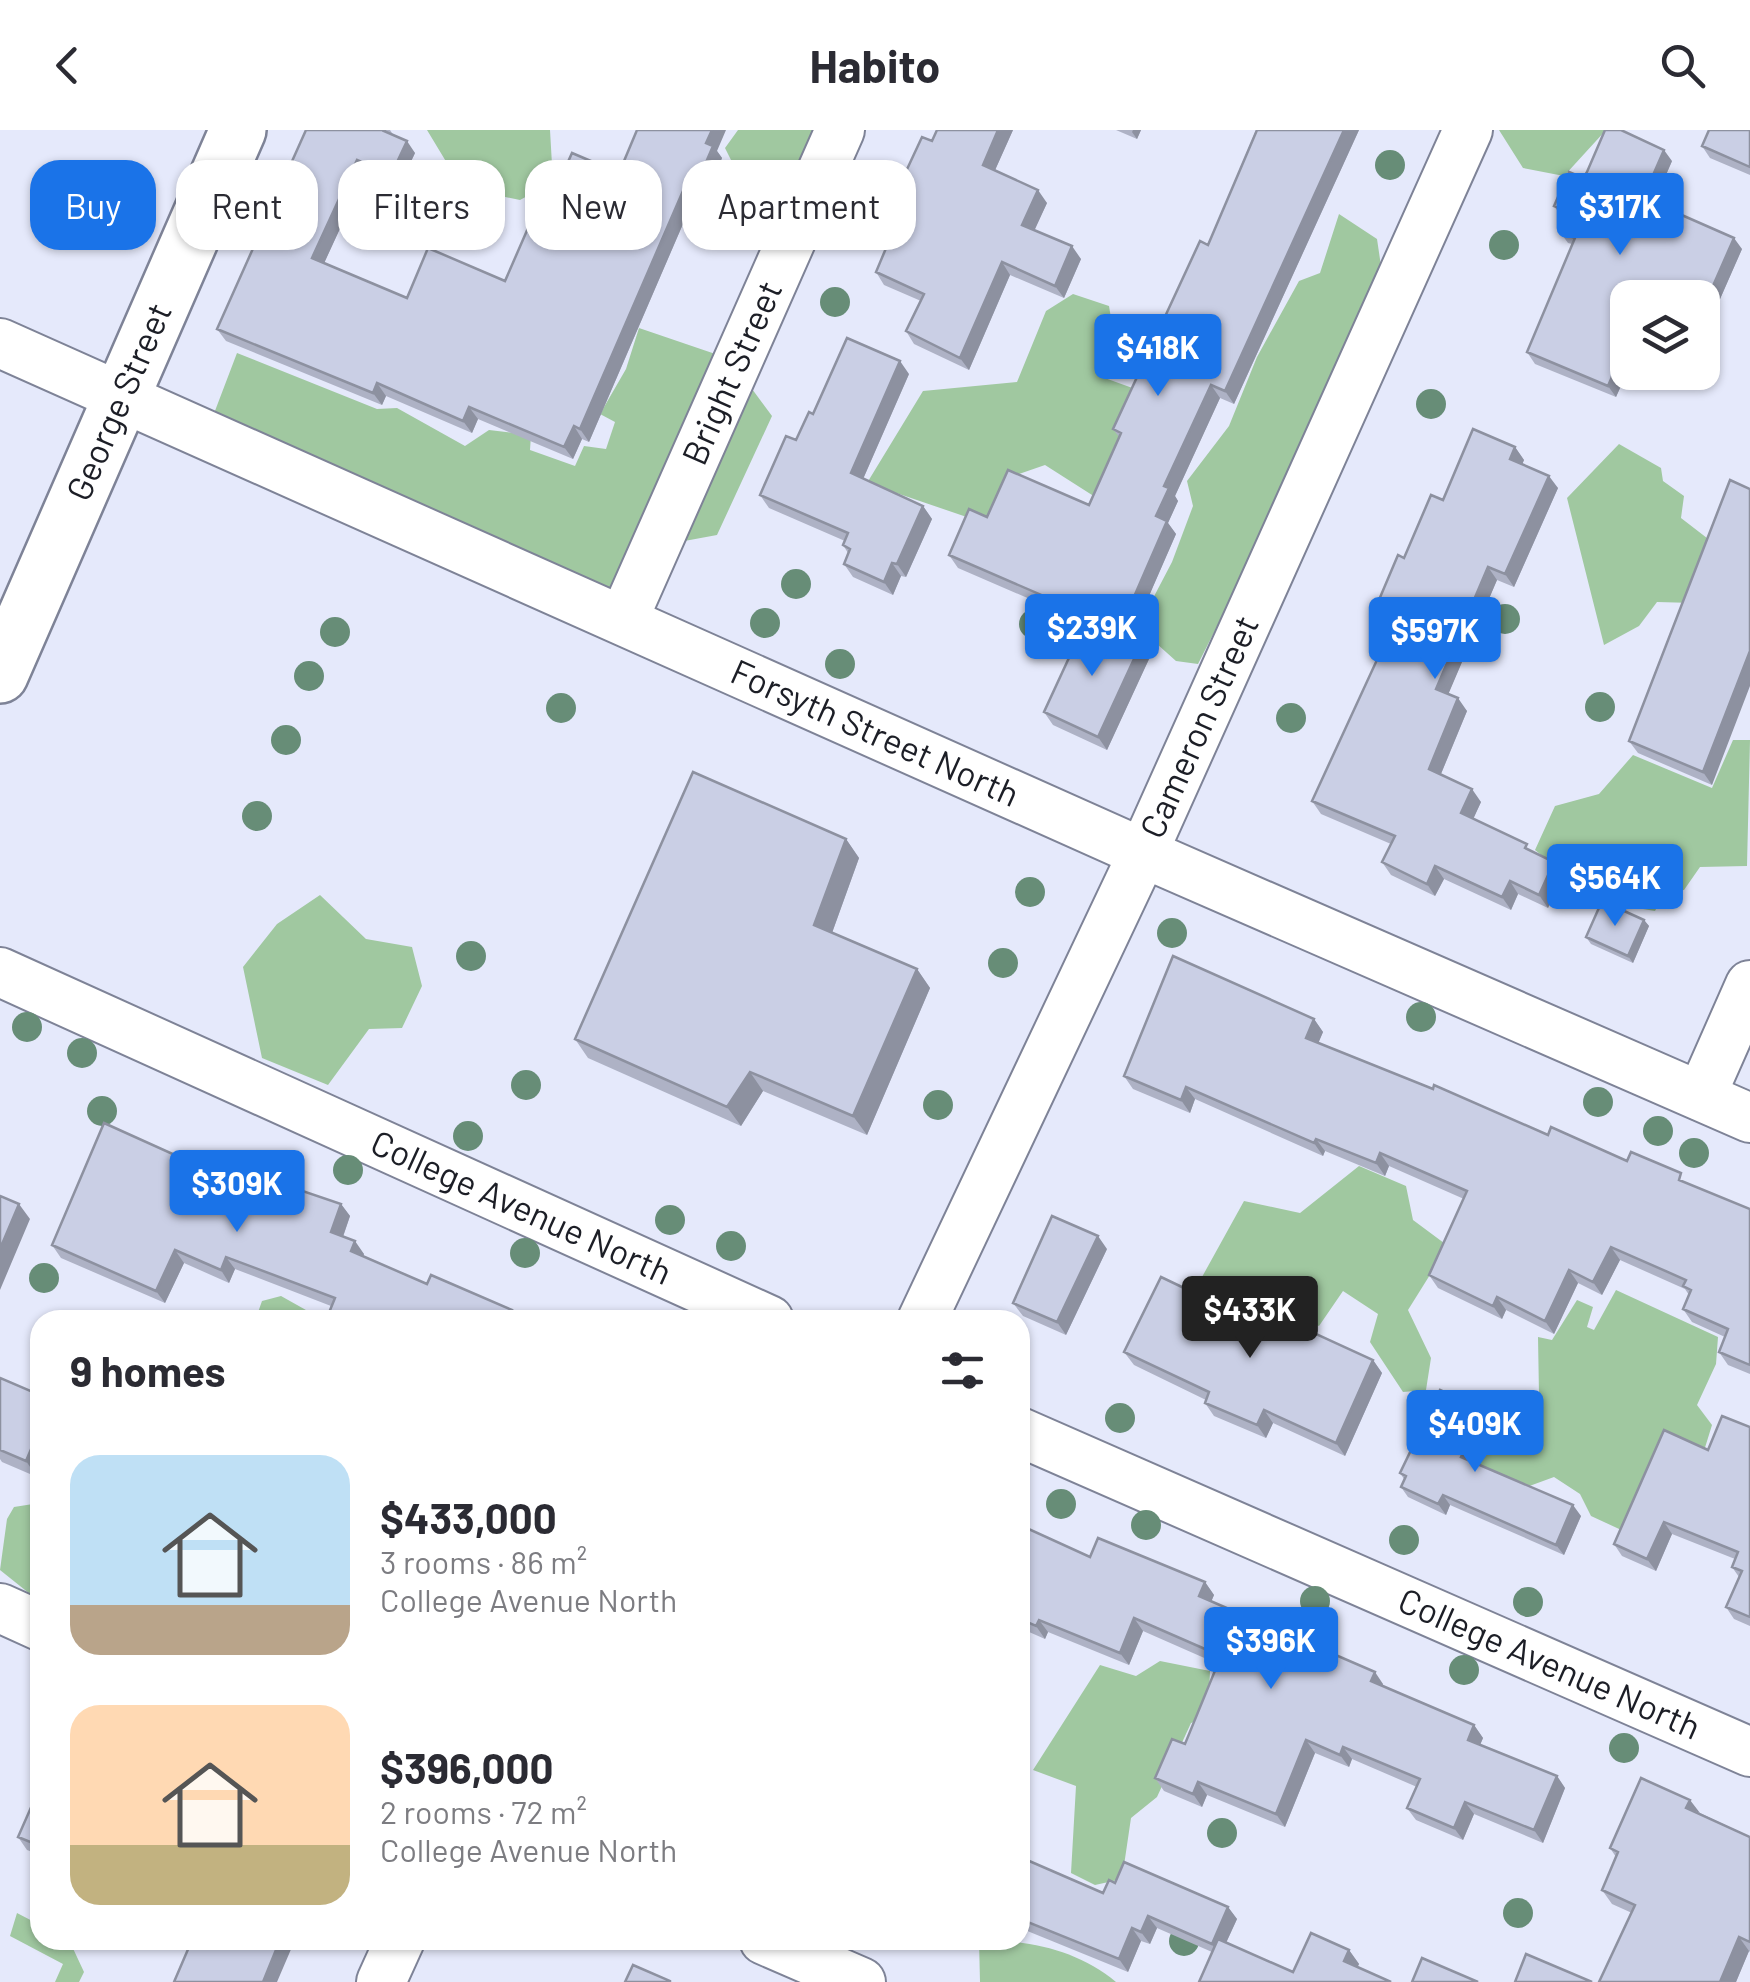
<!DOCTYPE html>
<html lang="en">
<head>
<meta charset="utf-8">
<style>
  body { margin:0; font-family:Barlow,sans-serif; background:#f7f7f7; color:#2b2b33; height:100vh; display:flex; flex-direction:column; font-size:38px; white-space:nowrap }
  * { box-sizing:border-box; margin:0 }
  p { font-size:32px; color:#7c7c81 }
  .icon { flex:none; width:55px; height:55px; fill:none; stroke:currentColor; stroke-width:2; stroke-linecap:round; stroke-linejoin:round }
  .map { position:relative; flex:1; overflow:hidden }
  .drawer { position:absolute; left:30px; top:1180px; width:1000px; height:640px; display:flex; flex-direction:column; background:#fff; border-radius:30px; box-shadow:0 2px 8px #0004 }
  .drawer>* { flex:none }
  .top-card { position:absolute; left:30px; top:30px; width:1000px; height:90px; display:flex; gap:20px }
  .buttons { position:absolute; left:1610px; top:150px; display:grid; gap:20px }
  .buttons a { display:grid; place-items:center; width:110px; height:110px; border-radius:20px; background:#fff; box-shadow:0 2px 8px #0004; font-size:50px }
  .price { position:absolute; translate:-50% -85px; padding:0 22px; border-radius:10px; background:#1a73e8; color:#fff; font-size:32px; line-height:65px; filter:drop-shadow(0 2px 5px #0008) }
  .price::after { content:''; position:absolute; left:50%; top:60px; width:30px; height:22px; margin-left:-15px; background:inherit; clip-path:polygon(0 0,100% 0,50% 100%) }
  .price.active { background:#222; color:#fff }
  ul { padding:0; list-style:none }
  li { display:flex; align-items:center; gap:30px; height:250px; padding:0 40px }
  li span { display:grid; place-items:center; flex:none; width:280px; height:200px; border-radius:30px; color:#555 }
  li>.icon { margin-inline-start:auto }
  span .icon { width:120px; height:120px; fill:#fffc; stroke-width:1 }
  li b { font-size:42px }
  h2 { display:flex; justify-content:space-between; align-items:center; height:120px; padding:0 40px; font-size:42px }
  .pill { padding:0 35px; border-radius:30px; background:#fff; box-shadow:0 2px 8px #0004; font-size:35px; line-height:90px }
  .pill.active { background:#1a73e8; color:#fff }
  header { display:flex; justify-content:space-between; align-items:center; height:130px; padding:0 40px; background:#fff; font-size:45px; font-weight:700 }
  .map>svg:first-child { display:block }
  .green { fill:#a0c8a0 }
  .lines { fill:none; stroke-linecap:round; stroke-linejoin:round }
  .street-casing { stroke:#7e8397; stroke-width:52 }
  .secondary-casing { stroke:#7e8397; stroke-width:60 }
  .street { stroke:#fff; stroke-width:48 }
  .secondary { stroke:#fff; stroke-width:55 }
  .tree { fill:#678d77 }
  .wall { fill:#aeb2c5 }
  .shaded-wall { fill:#8d91a0 }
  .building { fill:#cacfe5; stroke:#8d91a0; stroke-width:2.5 }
  .labels { text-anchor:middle; stroke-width:10; stroke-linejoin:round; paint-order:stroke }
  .street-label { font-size:35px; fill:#1c1e26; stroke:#f6f7fc }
</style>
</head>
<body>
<header><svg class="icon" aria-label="back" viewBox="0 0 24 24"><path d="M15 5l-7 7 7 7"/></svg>Habito<svg class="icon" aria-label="search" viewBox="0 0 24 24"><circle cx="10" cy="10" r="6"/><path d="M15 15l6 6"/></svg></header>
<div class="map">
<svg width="1750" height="1852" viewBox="0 0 1750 1852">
  <rect width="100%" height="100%" fill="#e5e9fb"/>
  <path class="green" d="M427,0H550L553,52L520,70L462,58Z
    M738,0H828L799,44L736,40L725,18Z
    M1499,0H1606L1564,46L1523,38Z
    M1339,84L1377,109L1385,163L1198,534L1176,531L1138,497L1172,432L1193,376L1187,351L1229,296L1257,227L1299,151L1320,143Z
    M1073,164L1109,176L1117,224L1102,247L1138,260L1103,372L1045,335L1019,344L996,397L867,353L923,261L1017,252L1046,181Z
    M639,198L730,229L772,286L717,405L679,412L622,464L562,477L210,294L237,223L377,279L397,278L465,316L489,300L531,305L530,320L575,336L584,316L606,319L615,292L600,284L626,239Z
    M1619,314L1661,338L1663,351L1684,366L1681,388L1716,415L1694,473L1657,472L1639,496L1604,515L1567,368Z
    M1733,610H1750L1747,736L1700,737L1684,760L1665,762L1655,781L1619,775L1630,747L1590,732L1572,750L1535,720L1555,676L1599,664L1633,625L1712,658Z
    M320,765L366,809L412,817L422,856L402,898L369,899L328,955L262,928L243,837L277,794Z
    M1359,1036L1406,1056L1413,1090L1448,1116L1408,1180L1431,1228L1426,1260L1403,1262L1370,1212L1378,1184L1343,1161L1319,1196L1202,1147L1244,1071L1300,1083Z
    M1616,1160L1718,1207L1716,1234L1697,1275L1712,1295L1703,1324L1630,1404L1591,1386L1580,1364L1554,1347L1516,1361L1471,1337L1494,1295L1539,1265L1538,1207L1552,1210L1577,1170L1593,1177L1587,1197L1594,1200Z
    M281,1166L322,1189V1190H240L256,1188L262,1171Z
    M40,1360V1472L0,1440L7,1389L14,1377L33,1374Z
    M1160,1531L1210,1541L1208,1587L1191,1593L1157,1667L1131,1688L1122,1749L1095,1755L1071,1743L1076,1656L1033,1640L1100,1535L1136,1546Z
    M17,1783L40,1795V1810L70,1812L84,1842L79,1852H55L63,1834L10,1806Z
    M979,1810C1028,1810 1078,1820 1116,1852H980Z"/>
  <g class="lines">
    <defs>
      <g id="street">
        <path id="s1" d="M0,213L1143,723L1750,988"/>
        <path id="s2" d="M624,488L840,0"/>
        <path id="s3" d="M0,842L769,1190"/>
        <path d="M1701,966L1750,855"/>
        <path id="s4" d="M922,1190L1143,723L1468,0"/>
        <path id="s5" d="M1020,1302L1750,1622"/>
        <path d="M0,1478L40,1496"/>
        <path d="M764,1810L861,1852"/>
        <path d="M381,1852L400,1810"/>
      </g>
      <g id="secondary">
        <path id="s6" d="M0,545L238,0"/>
      </g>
    </defs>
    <use href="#street" class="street-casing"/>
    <use href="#secondary" class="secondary-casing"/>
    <use href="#street" class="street"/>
    <use href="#secondary" class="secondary"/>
  </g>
  <g class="tree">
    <circle cx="1390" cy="35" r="15"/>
    <circle cx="1504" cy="115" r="15"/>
    <circle cx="835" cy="172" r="15"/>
    <circle cx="1431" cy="274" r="15"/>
    <circle cx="796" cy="454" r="15"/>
    <circle cx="1505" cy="489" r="15"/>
    <circle cx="765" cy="493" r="15"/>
    <circle cx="1034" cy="494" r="15"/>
    <circle cx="335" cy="502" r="15"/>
    <circle cx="840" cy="534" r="15"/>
    <circle cx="309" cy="546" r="15"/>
    <circle cx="1600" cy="577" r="15"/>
    <circle cx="561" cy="578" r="15"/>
    <circle cx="1291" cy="588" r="15"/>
    <circle cx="286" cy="610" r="15"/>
    <circle cx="257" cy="686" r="15"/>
    <circle cx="1030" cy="762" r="15"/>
    <circle cx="1172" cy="803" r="15"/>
    <circle cx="471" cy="826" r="15"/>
    <circle cx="1003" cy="833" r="15"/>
    <circle cx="1421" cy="887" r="15"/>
    <circle cx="27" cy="897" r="15"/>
    <circle cx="82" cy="923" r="15"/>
    <circle cx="526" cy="955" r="15"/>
    <circle cx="1598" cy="972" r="15"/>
    <circle cx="938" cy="975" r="15"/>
    <circle cx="102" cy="981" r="15"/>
    <circle cx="1658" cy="1001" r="15"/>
    <circle cx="468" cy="1006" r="15"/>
    <circle cx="1694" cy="1023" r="15"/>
    <circle cx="278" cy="1040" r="15"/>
    <circle cx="348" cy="1040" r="15"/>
    <circle cx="670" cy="1090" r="15"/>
    <circle cx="731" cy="1116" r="15"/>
    <circle cx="525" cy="1123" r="15"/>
    <circle cx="44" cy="1148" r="15"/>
    <circle cx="1120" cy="1288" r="15"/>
    <circle cx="1061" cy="1374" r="15"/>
    <circle cx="1146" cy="1395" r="15"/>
    <circle cx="1404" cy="1410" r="15"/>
    <circle cx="1315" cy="1471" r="15"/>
    <circle cx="1528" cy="1472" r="15"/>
    <circle cx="1464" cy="1540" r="15"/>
    <circle cx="1624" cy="1618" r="15"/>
    <circle cx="1222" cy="1703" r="15"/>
    <circle cx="1518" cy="1783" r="15"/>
    <circle cx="1184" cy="1811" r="15"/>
  </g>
  <path class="wall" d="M306,0H390L394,6L415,23L399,57L366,42L324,133L407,168L505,151L551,70L619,43L717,21L722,28L701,77L692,73L589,312L582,309L573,329L478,289L472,303L386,266L382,275L226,211L217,199Z
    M1013,0L995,40L1047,73L1034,100L1081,129L1064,168L1010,145L969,240L914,214L906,201L921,171L884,155L876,142L910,61L902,50L932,11Z
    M1116,0H1141L1137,9Z
    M1256,0H1359L1234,274L1220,268L1175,366L1178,371L1168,393L1176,404L1129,511L1140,516L1149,529L1107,620L1053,595L1044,582L1085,493L958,438L949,425L987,387L1089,375L1119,307L1113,299L1208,115Z
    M1750,0V45L1710,28L1702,16Z
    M1672,31L1654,73L1742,119L1702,210V168H1628V240L1616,267L1535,234L1527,222L1572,114L1568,113L1560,102L1566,89L1562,87L1554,76L1583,48Z
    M909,244L863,349L923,376L932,389L906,447L901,446L893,465L853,447L844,434L848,423L843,415L845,411L769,378L760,365L813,284Z
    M1515,317L1524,330L1522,334L1558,358L1514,457L1497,450L1448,564L1467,581L1441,644L1481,672L1473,689L1533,722L1563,745L1548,778L1518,764L1511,780L1444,749L1435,766L1391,745L1382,732L1391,714L1321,684L1312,671L1391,500L1382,497L1373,484L1404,428L1443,370Z
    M1750,359L1712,655L1638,623L1629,611Z
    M846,709L859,728L832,803L917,839L930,858L867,1005L763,961L741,996L588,928L575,909Z
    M1644,790L1649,796L1633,833L1591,814L1586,807Z
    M1314,889L1323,902L1318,913L1548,1005L1627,1031L1750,1079V1244L1728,1235L1719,1222L1725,1207L1692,1192L1683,1179L1689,1165L1685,1159L1620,1130L1602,1165L1578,1153L1554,1204L1506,1180L1502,1189L1438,1158L1429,1145L1464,1069L1389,1036L1385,1046L1325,1021L1323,1026L1195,969L1190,983L1133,959L1124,946Z
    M281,1073L341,1074L350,1086L343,1107L364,1124L363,1126L427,1154L512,1180L520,1190H325L331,1176L235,1139L229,1153L184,1133L165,1173L61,1128L52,1115Z
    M1107,1119L1066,1205L1023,1186L1013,1173Z
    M1251,1190L1373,1230L1382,1243L1345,1326L1273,1293L1266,1308L1214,1286L1205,1273L1206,1270L1134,1235L1124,1222Z
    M0,1248L37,1347L2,1332L0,1329Z
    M1483,1280L1491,1291L1472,1331L1581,1386L1564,1425L1450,1375L1446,1385L1408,1367L1401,1357L1404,1349L1400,1343Z
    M1750,1297V1496L1734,1489L1726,1477L1739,1447L1732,1437L1735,1429L1672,1404L1656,1441L1622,1426L1614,1414L1708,1320Z
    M1020,1395L1090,1427L1205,1452L1214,1465L1211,1472L1383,1554V1556L1474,1595L1483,1608L1480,1615L1557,1646L1565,1658L1543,1713L1474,1684L1463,1710L1416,1690L1407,1678L1417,1657L1352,1629L1349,1637L1315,1623L1285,1697L1207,1665L1202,1677L1164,1661L1155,1648L1185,1614L1218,1534L1143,1501L1129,1535L1048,1502L1045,1509L1020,1498Z
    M40,1657V1725L27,1720L18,1707Z
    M1700,1683L1750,1707V1822L1749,1821L1736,1852H1599L1632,1783L1612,1774L1602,1760L1616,1727L1610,1718Z
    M1020,1727L1103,1763L1115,1753L1228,1777L1237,1789L1226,1813L1293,1842L1349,1820L1359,1834L1357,1837L1199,1852L1212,1822L1157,1798L1150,1814L1141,1811L1128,1842L1020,1798Z"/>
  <path class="shaded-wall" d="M712,0H726L717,21L722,28L701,77L692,65L706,13Z
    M998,0H1013L992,47L983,35Z
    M1133,0H1141L1137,9L1132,2Z
    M1344,0H1359L1234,274L1225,261Z
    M407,11L415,23L399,57L391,45Z
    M1664,20L1672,31L1651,79L1643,68Z
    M357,30L366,42L321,140L312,128Z
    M1038,60L1047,73L1031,108L1022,95Z
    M683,61L692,73L589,312L580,299Z
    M1734,108L1742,119L1702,210V181Z
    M1072,116L1081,129L1064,168L1055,156Z
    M1002,132L1010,145L969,240L960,228Z
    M1628,209V240L1616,267L1608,256Z
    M900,231L909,244L860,356L851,343Z
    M377,253L386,266L382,275L373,263Z
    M1211,255L1220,268L1175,366L1178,371L1168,393L1176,404L1129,512L1120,499L1156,386L1164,356Z
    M469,277L478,289L472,303L463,291Z
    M574,296L582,309L573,329L564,317Z
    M1515,317L1524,330L1519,342L1510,329Z
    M1549,346L1558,358L1514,457L1505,444Z
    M923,376L932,389L906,447L897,434Z
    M892,433L901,446L893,465L884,452Z
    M1488,437L1497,450L1445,572L1436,559Z
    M1140,516L1149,529L1107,620L1098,607Z
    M1750,521V556L1712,655L1703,642Z
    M1458,568L1467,581L1438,651L1429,639Z
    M1472,659L1481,672L1470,696L1461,683Z
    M846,709L859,728L828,814L814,795Z
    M1554,732L1563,745L1548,778L1539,765Z
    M1435,736L1444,749L1435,766L1427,754Z
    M1510,751L1518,764L1511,780L1502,767Z
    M1644,790L1649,796L1633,833L1628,826Z
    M917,839L930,858L867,1005L853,986Z
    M1314,889L1323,902L1315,921L1306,908Z
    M750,942L763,961L741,996L727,977Z
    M1186,957L1195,969L1190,983L1181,970Z
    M1316,1009L1325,1021L1323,1026L1314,1013Z
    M1380,1023L1389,1036L1385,1046L1376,1033Z
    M19,1074L30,1089L0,1160V1119Z
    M341,1074L350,1086L340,1115L331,1102Z
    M1098,1106L1107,1119L1066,1205L1057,1192Z
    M355,1111L364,1124L360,1134L351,1121Z
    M1611,1117L1620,1130L1602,1165L1593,1152Z
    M175,1120L184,1133L165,1173L156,1161Z
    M226,1127L235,1139L229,1153L221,1140Z
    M1569,1140L1578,1153L1554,1204L1545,1191Z
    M1497,1167L1506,1180L1502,1189L1493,1176Z
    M512,1180L520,1190H508Z
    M1373,1230L1382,1243L1345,1326L1336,1313Z
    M1264,1280L1273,1293L1266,1308L1257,1295Z
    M1483,1280L1491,1291L1468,1338L1461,1327Z
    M40,1298V1339L37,1347L26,1331Z
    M1443,1365L1450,1375L1446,1385L1438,1374Z
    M1573,1375L1581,1386L1564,1425L1556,1415Z
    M1664,1392L1672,1404L1656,1441L1647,1429Z
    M1205,1452L1214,1465L1208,1479L1199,1466Z
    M1134,1488L1143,1501L1129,1535L1120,1523Z
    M1039,1490L1048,1502L1045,1509L1036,1496Z
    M1375,1542L1383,1554L1379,1564L1371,1551Z
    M1474,1595L1483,1608L1477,1622L1468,1610Z
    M1306,1610L1315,1623L1285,1697L1276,1684Z
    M1343,1617L1352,1629L1349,1637L1340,1625Z
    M1557,1646L1565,1658L1543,1713L1534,1700Z
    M1198,1652L1207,1665L1202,1677L1193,1664Z
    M1690,1670L1700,1683L1686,1678Z
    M1465,1672L1474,1684L1463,1710L1454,1698Z
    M1228,1777L1237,1789L1220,1826L1212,1814Z
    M1148,1786L1157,1798L1150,1814L1141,1802Z
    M1132,1798L1141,1811L1128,1842L1119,1829Z
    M1739,1807L1749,1821L1736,1852H1720Z
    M280,1810H295L277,1852H263Z
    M1349,1820L1359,1834L1354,1845L1344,1831Z"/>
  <path class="building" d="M306,0H385L384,1L407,11L391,45L357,30L312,128L407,168L428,118L505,151L542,66L551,70L572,23L619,43L637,0H712L706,13L713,16L692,65L683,61L580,299L574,296L564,317L469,277L463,291L377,253L373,263L217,199Z
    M937,0H998L983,35L1038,60L1022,95L1072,116L1055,156L1002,132L960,228L906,201L924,164L876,142L913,54L902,50L922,7L932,11Z
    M1257,0H1344L1225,261L1211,255L1164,356L1169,358L1156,386L1167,391L1120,499L949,425L969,379L987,387L1008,340L1089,375L1121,303L1113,299L1200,111L1208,115Z
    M1605,0H1621L1664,20L1643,68L1734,108L1702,181V168H1628V209L1608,256L1527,222L1575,108L1560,102L1569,82L1554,76L1569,42L1583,48L1587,42Z
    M1709,0H1750V37L1702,16Z
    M847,208L900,231L851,343L923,376L897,434L892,433L884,452L844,434L850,419L843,415L848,403L760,365L786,306L796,310L809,282L813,284Z
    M1473,299L1515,317L1510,329L1549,346L1505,444L1488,437L1436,559L1458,568L1429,639L1472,659L1461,683L1527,714L1525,718L1554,732L1539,765L1510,751L1502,767L1435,736L1427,754L1382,732L1395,706L1312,671L1394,493L1373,484L1398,425L1404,428L1431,365L1443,370Z
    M1730,350L1750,359V521L1703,642L1629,611Z
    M1086,491L1140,516L1098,607L1044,582Z
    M693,642L846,709L814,795L917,839L853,986L750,942L727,977L575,909Z
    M1602,771L1644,790L1628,826L1586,807Z
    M1173,826L1314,889L1306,908L1433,959L1434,955L1548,1005L1551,997L1627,1031L1631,1022L1681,1043L1679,1050L1750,1079V1235L1719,1222L1728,1199L1683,1179L1691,1160L1683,1156L1686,1150L1611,1117L1593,1152L1569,1140L1545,1191L1497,1167L1493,1176L1429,1145L1467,1061L1380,1023L1376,1033L1316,1009L1314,1013L1186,957L1181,970L1124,946Z
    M104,993L281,1073L288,1056L341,1074L331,1102L355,1111L351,1121L427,1154L431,1145L512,1180L508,1190H326L335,1168L226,1127L221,1140L175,1120L156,1161L52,1115Z
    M0,1066L19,1074L0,1119Z
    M1052,1086L1098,1106L1057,1192L1013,1173Z
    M1161,1147L1251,1190L1257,1177L1373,1230L1336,1313L1264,1280L1257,1295L1205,1273L1209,1262L1124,1222Z
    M0,1248L40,1265V1298L26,1331L0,1320Z
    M1440,1260L1483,1280L1461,1327L1573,1375L1556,1415L1443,1365L1438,1374L1401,1357L1406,1346L1400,1343Z
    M1722,1286L1750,1297V1487L1726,1477L1742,1441L1732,1437L1738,1422L1664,1392L1647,1429L1614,1414L1664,1300L1708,1320Z
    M1020,1395L1090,1427L1098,1408L1205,1452L1199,1466L1375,1542L1371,1551L1474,1595L1468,1610L1557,1646L1534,1700L1465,1672L1454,1698L1407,1678L1420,1649L1343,1617L1340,1625L1306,1610L1276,1684L1198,1652L1193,1664L1155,1648L1172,1609L1185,1614L1221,1526L1134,1488L1120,1523L1039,1490L1036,1496L1020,1489Z
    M1641,1648L1690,1670L1686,1678L1750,1707V1812L1739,1807L1720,1852H1599L1635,1775L1602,1760L1618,1722L1610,1718Z
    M40,1657V1716L18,1707Z
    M1020,1727L1103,1763L1109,1750L1115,1753L1124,1732L1228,1777L1212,1814L1148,1786L1141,1802L1132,1798L1119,1829L1020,1789Z
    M1311,1803L1349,1820L1344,1831L1391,1852H1199L1218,1809L1293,1842Z
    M192,1810H280L263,1852H174Z
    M1526,1824L1592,1852H1515Z
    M1422,1828L1478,1852H1412Z
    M633,1835L670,1851V1852H625Z"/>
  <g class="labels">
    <g class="street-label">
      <text dy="12" stroke="none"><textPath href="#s2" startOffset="268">Bright Street</textPath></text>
      <text dy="12" stroke="none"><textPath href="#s6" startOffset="298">George Street</textPath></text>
      <text dy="12" stroke="none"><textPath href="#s4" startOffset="655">Cameron Street</textPath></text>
      <text dy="12" stroke="none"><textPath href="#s1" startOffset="958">Forsyth Street North</textPath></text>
      <text dy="12" stroke="none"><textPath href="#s3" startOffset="572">College Avenue North</textPath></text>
      <text dy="12" stroke="none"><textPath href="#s5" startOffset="578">College Avenue North</textPath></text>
    </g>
  </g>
</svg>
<div class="buttons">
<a><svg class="icon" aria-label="layers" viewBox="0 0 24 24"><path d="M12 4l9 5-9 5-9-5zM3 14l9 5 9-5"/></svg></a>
</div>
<b class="price" style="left:1620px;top:128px">$317K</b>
<b class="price" style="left:1158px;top:269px">$418K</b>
<b class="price" style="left:1092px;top:549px">$239K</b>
<b class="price" style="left:1435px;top:552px">$597K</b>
<b class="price" style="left:1615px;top:799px">$564K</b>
<b class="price" style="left:237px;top:1105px">$309K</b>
<b class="price active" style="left:1250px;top:1231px">$433K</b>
<b class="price" style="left:1475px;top:1345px">$409K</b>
<b class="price" style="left:1271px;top:1562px">$396K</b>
<div class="top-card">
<a class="pill active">Buy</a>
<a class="pill">Rent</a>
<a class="pill">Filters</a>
<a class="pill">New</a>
<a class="pill">Apartment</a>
</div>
<section class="drawer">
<h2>9 homes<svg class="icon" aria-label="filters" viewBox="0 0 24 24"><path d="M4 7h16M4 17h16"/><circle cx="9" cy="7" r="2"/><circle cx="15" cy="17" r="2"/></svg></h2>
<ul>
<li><span style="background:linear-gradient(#bfe0f5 75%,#b9a48a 0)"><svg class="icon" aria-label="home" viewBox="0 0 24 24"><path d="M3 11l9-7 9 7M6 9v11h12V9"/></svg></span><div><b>$433,000</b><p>3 rooms · 86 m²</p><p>College Avenue North</p></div></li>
<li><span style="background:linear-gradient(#ffd9b3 70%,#c2b280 0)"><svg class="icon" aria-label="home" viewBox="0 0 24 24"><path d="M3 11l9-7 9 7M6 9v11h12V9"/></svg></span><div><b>$396,000</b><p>2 rooms · 72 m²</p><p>College Avenue North</p></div></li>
</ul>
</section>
</div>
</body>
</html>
